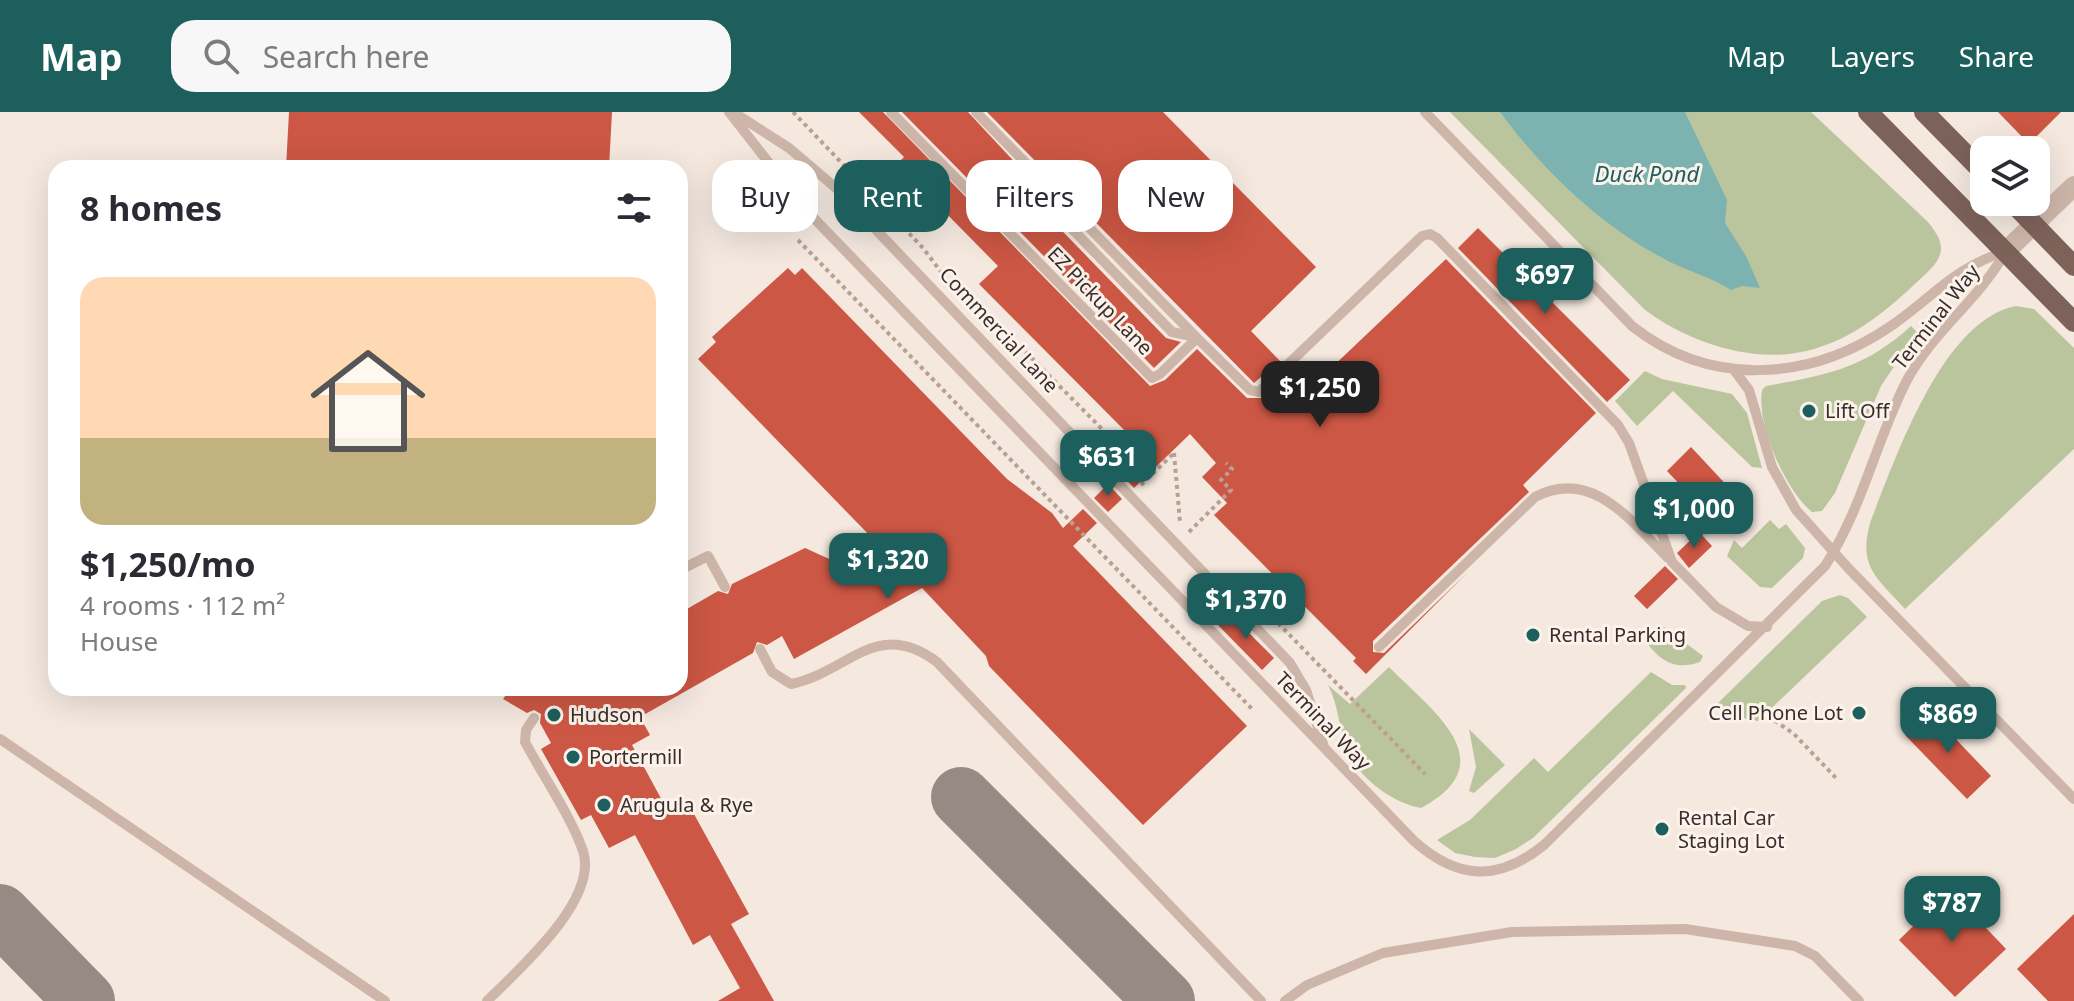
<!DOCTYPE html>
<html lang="en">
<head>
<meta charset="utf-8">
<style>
  body { margin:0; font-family:"Noto Sans",sans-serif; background:#f7f7f7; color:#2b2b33; height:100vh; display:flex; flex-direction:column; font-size:30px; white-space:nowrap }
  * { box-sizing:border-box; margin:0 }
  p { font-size:26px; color:#7c7c81 }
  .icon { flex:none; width:44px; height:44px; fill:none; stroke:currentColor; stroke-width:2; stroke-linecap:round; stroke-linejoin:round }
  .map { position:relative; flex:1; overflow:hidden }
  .details { position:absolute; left:48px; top:48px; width:640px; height:536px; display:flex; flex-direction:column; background:#fff; border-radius:24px; box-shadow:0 8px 32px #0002 }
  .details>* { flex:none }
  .banner { position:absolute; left:712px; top:48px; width:760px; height:72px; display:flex; gap:16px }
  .tools { position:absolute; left:1970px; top:24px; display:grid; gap:16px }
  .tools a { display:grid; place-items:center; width:80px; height:80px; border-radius:16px; background:#fff; box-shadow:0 8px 32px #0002; font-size:40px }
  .price { position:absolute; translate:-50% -68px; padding:0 18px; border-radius:16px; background:#1c5f5c; color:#fff; font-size:26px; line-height:52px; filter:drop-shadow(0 2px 4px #0008) }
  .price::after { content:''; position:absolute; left:50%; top:48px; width:24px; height:18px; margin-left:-12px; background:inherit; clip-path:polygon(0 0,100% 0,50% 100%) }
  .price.selected { background:#222; color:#fff }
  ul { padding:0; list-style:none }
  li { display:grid; align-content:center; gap:16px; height:424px; padding:0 32px }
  li span { display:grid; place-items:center; height:248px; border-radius:24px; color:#555 }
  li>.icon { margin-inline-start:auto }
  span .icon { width:144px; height:144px; fill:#fffc; stroke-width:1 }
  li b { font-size:34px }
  h2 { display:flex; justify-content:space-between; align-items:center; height:96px; padding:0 32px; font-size:34px }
  .chip { padding:0 28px; border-radius:24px; background:#fff; box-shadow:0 8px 32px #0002; font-size:28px; line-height:72px }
  .chip.selected { background:#1c5f5c; color:#fff }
  header { display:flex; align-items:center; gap:48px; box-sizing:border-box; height:112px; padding:0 40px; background:#1c5f5c; color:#fff }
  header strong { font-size:38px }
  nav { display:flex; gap:44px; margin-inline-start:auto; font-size:28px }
  .search { width:560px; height:72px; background:#f7f7f7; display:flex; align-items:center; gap:20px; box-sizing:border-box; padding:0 28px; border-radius:24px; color:#7c7c81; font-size:30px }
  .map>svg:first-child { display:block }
  .green { fill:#bbc59d }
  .water { fill:#7cb3b0 }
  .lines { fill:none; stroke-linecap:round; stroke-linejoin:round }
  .taxiway { stroke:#978a84; stroke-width:60 }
  .building { fill:#cc5744 }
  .path { stroke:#b9a093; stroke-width:4; stroke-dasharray:4 4; stroke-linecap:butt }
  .service { stroke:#cdb6a9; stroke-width:10 }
  .minor { stroke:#cdb6a9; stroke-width:20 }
  .primary { stroke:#7d625a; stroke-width:20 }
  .poi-dot { fill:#1c5f5c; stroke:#fbf2ec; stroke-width:3 }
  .labels { text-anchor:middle; stroke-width:6; stroke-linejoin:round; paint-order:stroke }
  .street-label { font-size:20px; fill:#3a2d29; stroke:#fbf2ec }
  .poi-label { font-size:20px; fill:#3a2d29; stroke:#fbf2ec; text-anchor:start }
  .water-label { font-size:22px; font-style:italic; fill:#1c5f5c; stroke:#fbf2ec }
</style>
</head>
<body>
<header>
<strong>Map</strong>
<div class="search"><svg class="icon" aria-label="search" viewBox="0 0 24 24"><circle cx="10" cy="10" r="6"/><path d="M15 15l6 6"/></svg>Search here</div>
<nav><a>Map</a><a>Layers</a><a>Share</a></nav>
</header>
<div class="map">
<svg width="2074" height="889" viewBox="0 0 2074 889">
  <rect width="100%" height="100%" fill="#f4e8df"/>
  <path class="green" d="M1450,0H1811L1928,110C1934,118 1941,126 1941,137C1940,152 1925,162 1916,171C1879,206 1840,236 1789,242C1739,247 1683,227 1644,197Z
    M2016,194L2034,197L2074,236V337L1905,497C1876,465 1857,454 1871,408C1896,346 1942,208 2016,194Z
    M1911,214L1917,220L1881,274L1835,381L1822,399L1812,400C1786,379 1756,312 1762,278L1766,274C1826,263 1864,257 1911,214Z
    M1645,259L1662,267L1732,282L1747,301L1762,356L1752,355L1673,279L1637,314L1615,289Z
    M1770,408L1779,417L1786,412L1805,436L1803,446L1772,476L1760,475L1727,444L1734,428L1742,436Z
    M1840,483L1848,486L1867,505L1758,609L1729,603L1718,591L1822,489Z
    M1664,515L1703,544L1700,550C1676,558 1662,551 1647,531Z
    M1389,555C1431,598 1507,650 1421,696C1393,691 1360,667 1348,640C1339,618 1339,594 1328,573L1350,592Z
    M1651,560L1672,573H1685L1686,576L1533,726L1516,737L1495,746L1475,745L1455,741L1437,728L1470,708L1534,646L1548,660Z
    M1469,617L1505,653L1474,681L1469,679L1476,655Z"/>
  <path class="water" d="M1500,0H1685L1727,88L1725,111L1746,144L1760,176L1742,174L1731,178C1711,165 1690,160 1670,150C1603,116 1544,60 1500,0Z"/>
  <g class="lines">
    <path class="taxiway" d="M961,685L1165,889
      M0,802L85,889"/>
  </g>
  <path class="building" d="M289,0H612L609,56H286Z
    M859,0H883L1150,274L1165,268L1197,237L1247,286H1264L1291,260L1308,278L1446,147L1596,301L1523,373L1529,380L1373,529V540L1384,541L1467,461L1366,562L1353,549L1356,546L1214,403L1227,391L1202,365L1216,351L1190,322L1134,376L1120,361L1144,338L979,172L998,154L934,89L917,107L901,90L907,84L886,63L904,45Z
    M902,0H968L1034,71L1038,94L1166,226L1181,230L1154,256Z
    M987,0H1163L1316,155L1251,219L1280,249L1254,271Z
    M1998,0H2061L2029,32Z
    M1478,116L1630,268L1607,290L1458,136Z
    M788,156L795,163L802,156L1007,367L1052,401L1063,416L1083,397L1097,411L1073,434L1247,614L1143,713L989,554L986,544L922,476L794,547L782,524L767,533L757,530L753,541L640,605L650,623L632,633L670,703L689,693L749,802L731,812L774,889H718L740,876L710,823L693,833L635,723L609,736L591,703L581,708L541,637L551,631L540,611L541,602L534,598L527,601L503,587L511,576H680V501L718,479L728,482L732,472L805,436L858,460L847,444L875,429L698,247L716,230L712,225Z
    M1691,335L1733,380L1709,403L1667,359Z
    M1108,372L1122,387L1108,400L1094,386Z
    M1699,420L1712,434L1689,456L1677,441Z
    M1665,454L1678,467L1647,497L1634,484Z
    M1229,501L1274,546L1262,558L1217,512Z
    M1929,599L1991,664L1967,687L1905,623Z
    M1950,778L2006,837L1955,885L1899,828Z
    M2074,802V889H2048L2017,857Z"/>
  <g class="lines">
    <path class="path" d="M793,0L923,136L941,160
      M798,128L1254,599
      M972,194L982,196L1109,324V337
      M1174,341L1180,410
      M1141,373L1174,341
      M1189,420L1231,378L1221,368L1232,357L1226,351
      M1239,471L1425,662
      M1768,604L1794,622L1836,666"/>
    <path class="service" d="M729,0L806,98L1414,729C1458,768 1498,770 1544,733L1825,454C1862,397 1876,329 1906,270C1932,220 1979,188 2006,139
      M733,0L789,36L836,76L1290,551L1306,578L1324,635
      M891,0L1152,266L1160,262L1197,226L1250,278L1259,280L1422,124L1430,122L1437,126L1618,313L1629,331L1672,450L1716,495L1748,514L1767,515
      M976,0L1197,226
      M1425,0L1632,214C1709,275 1807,270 1888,216C1930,188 1953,156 2004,140
      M1042,68L1044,88L1172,220L1196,225
      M1734,258L1749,278L1772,355L1796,398L1850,458L2074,687
      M680,458L708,444L725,475
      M1379,535L1535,385C1592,355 1631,409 1668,446
      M760,537L772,560L791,572C849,560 876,505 937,550L1261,889
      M0,627L385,889
      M487,889C518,858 599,788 583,739C572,706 542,662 525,630L526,618L534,606
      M1285,889L1307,873L1383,841L1512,820L1685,817L1795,834L1815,844L1859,889"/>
    <path class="minor" d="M2006,139L2074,74"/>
    <path class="primary" d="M1868,0L2074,210
      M1924,0L1984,61
      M2012,90L2074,154"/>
  </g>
  <g class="poi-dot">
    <circle cx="1809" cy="299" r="8"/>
    <circle cx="1533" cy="523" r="8"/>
    <circle cx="1859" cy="601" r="8"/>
    <circle cx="554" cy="603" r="8"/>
    <circle cx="573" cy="645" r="8"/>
    <circle cx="604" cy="693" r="8"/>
    <circle cx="1662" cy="717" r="8"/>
  </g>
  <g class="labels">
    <g class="street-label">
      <text transform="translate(1100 189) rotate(46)" y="7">EZ Pickup Lane</text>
      <text transform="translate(1936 205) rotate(-52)" y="7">Terminal Way</text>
      <text transform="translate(999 218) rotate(47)" y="7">Commercial Lane</text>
      <text transform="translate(1323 609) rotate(46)" y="7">Terminal Way</text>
    </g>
    <g class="poi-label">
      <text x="1825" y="306">Lift Off</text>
      <text x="1549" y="530">Rental Parking</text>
      <text x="1843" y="608" text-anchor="end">Cell Phone Lot</text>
      <text x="570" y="610">Hudson</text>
      <text x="589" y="652">Portermill</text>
      <text x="620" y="700">Arugula &amp; Rye</text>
      <text x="1678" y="713">Rental Car<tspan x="1678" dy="23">Staging Lot</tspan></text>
    </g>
    <g class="water-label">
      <text x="1647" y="70">Duck Pond</text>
    </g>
  </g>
</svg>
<div class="tools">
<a><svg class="icon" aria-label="layers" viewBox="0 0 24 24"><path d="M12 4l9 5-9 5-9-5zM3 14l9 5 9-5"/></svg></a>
</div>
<b class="price" style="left:1545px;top:204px">$697</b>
<b class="price selected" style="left:1320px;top:317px">$1,250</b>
<b class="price" style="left:1108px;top:386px">$631</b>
<b class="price" style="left:1694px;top:438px">$1,000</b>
<b class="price" style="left:888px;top:489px">$1,320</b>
<b class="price" style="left:1246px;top:529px">$1,370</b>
<b class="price" style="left:1948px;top:643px">$869</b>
<b class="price" style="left:1952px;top:832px">$787</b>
<div class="banner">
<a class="chip">Buy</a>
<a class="chip selected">Rent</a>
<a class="chip">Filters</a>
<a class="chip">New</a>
</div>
<section class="details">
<h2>8 homes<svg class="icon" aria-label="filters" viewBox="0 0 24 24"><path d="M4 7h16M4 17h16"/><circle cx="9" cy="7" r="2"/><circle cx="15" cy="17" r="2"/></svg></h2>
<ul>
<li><span style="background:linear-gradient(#ffd9b3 65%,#c2b280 0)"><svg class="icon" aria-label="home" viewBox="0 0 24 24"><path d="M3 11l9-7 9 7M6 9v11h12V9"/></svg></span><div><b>$1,250/mo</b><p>4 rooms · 112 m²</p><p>House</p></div></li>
</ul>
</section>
</div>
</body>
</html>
